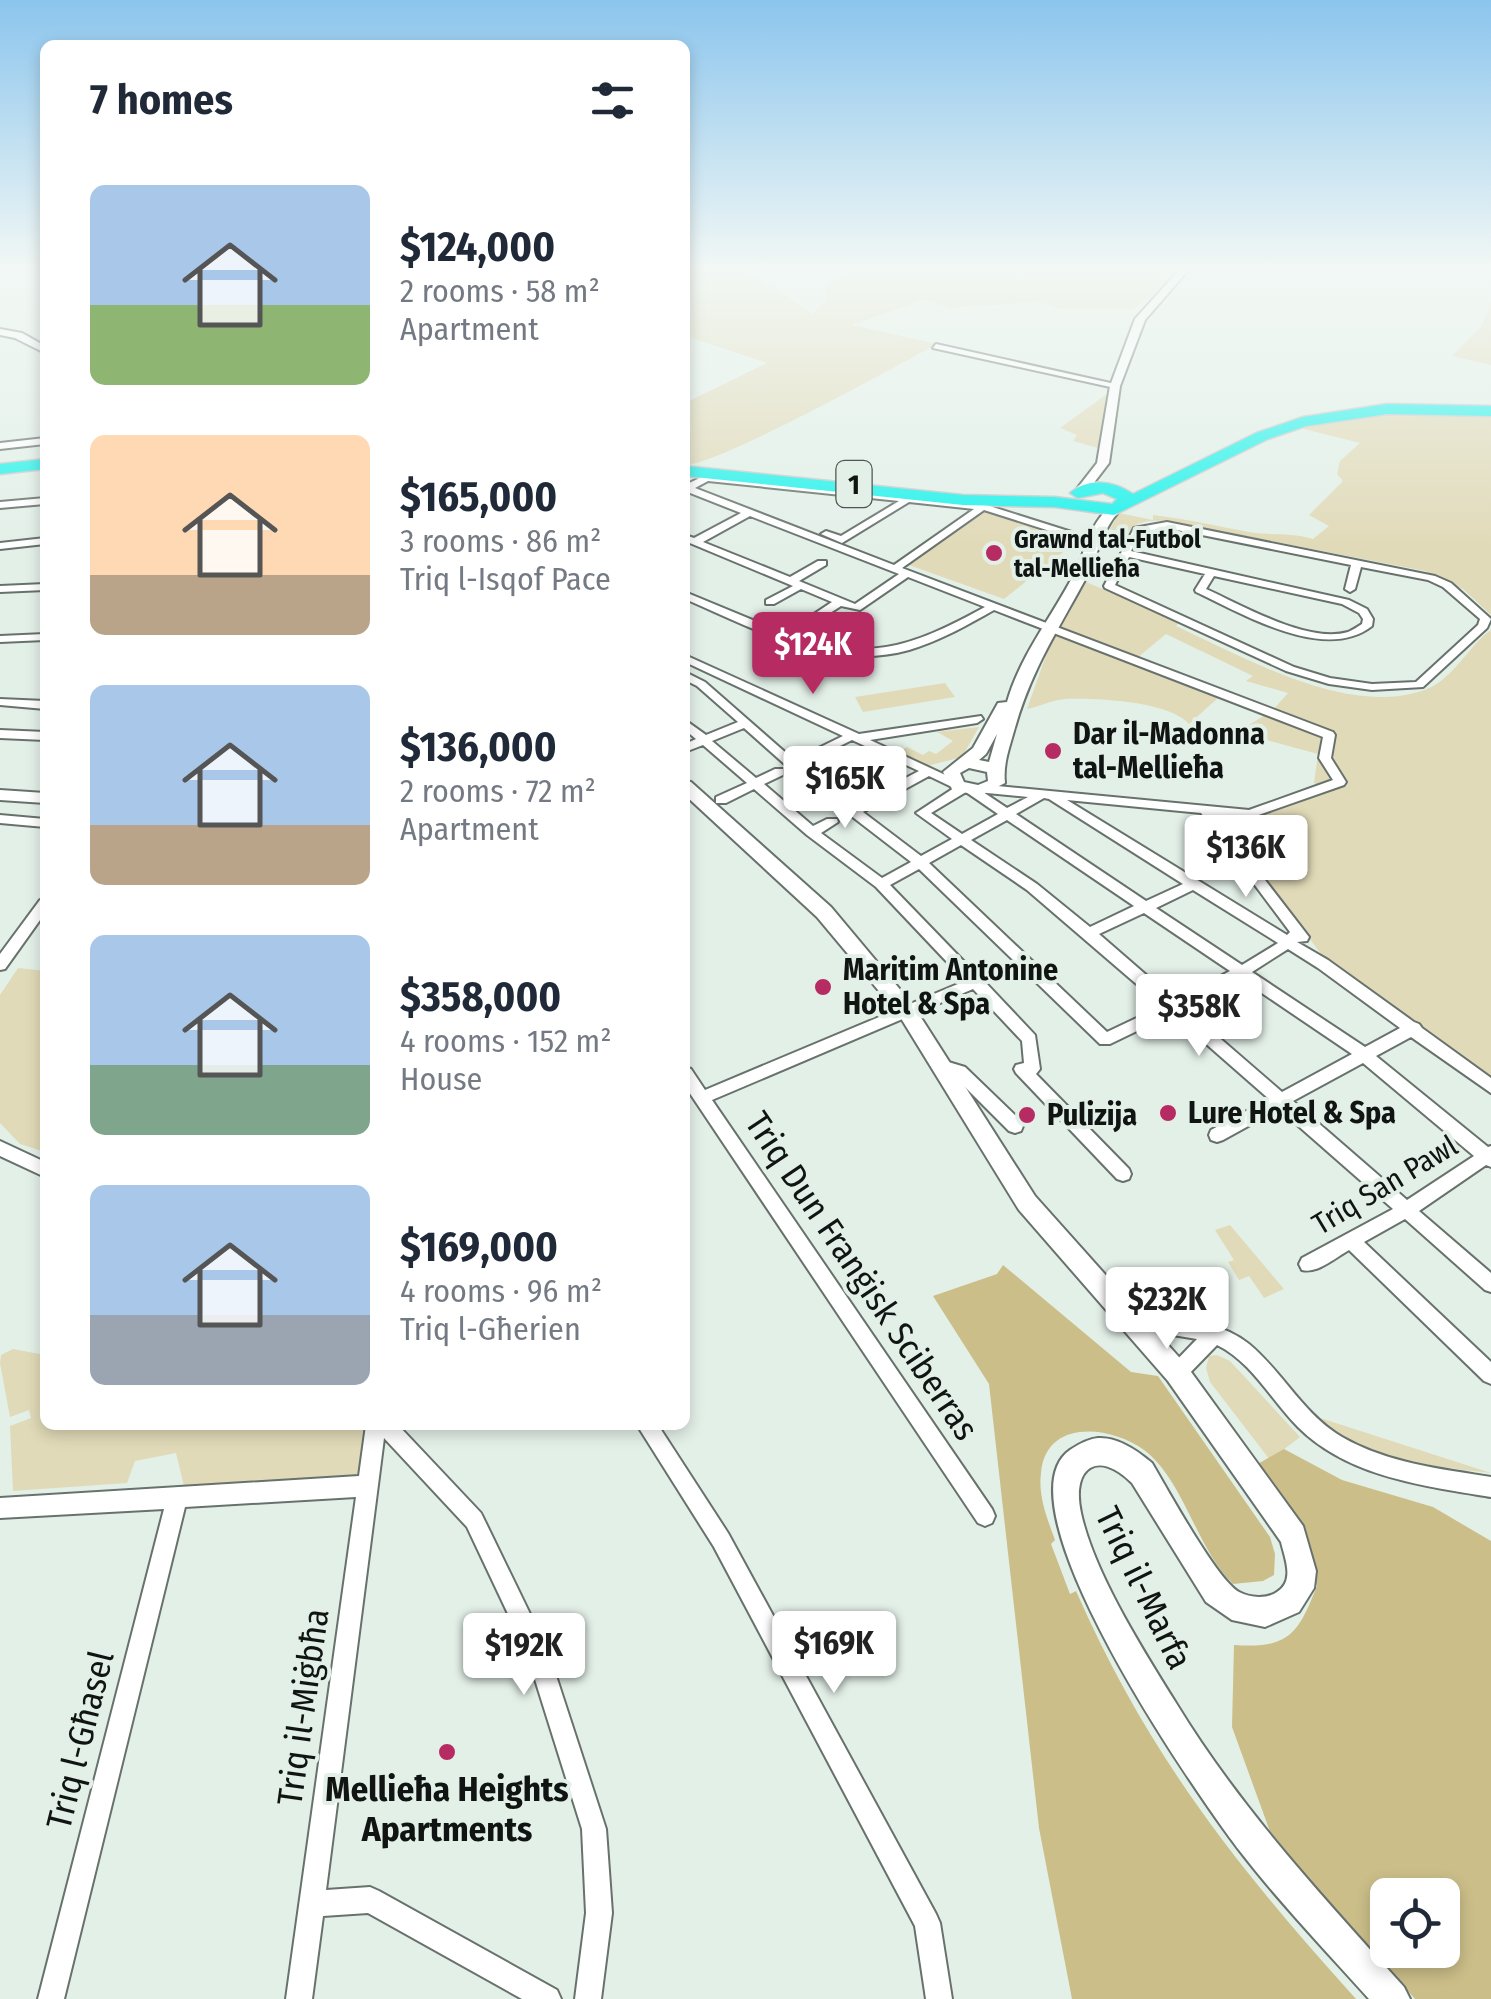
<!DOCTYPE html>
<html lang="en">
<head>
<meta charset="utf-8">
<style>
  body { margin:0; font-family:"Fira Sans Condensed",sans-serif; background:#f2f2f3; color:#1f2937; height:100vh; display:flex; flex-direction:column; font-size:38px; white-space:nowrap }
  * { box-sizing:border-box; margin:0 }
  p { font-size:32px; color:#747a83 }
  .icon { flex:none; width:55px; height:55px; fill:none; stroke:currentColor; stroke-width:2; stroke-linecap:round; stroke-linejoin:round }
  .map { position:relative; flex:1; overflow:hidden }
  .sheet { position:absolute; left:40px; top:40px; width:650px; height:1390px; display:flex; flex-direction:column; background:#fff; border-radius:15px; box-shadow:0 5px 15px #0003 }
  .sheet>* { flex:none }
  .tools { position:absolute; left:1370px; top:1878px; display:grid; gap:20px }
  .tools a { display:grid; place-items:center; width:90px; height:90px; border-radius:15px; background:#fff; box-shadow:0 5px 15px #0003; font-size:50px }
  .price { position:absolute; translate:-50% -85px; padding:0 22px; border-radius:10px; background:#fff; color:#222; font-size:32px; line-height:65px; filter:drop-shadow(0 2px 5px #0008) }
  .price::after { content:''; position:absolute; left:50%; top:60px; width:30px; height:22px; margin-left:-15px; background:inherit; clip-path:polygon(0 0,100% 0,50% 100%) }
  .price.active { background:#b72b63; color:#fff }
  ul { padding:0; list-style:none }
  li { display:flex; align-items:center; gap:30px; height:250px; padding:0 50px }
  li span { display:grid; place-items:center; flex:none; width:280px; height:200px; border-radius:15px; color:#555 }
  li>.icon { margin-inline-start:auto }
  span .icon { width:120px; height:120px; fill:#fffc; stroke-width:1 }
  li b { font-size:42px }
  h2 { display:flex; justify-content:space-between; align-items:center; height:120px; padding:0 50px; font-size:42px }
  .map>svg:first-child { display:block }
  .green { fill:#e1dab8 }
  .forest { fill:#cbbe89; fill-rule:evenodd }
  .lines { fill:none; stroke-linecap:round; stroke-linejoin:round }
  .street-casing { stroke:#68726c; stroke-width:4 }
  .secondary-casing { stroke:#68726c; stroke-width:4 }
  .highway-casing { stroke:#cacbcb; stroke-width:3 }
  .street { fill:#fff; fill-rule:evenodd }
  .secondary { fill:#fff; fill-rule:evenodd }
  .highway { fill:#21f2eb; fill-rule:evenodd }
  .poi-dot { fill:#b72b63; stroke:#e3f0e8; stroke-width:4 }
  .labels { text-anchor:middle; stroke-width:8; stroke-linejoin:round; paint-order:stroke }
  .far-poi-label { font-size:25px; font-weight:bold; fill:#101412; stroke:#e3f0e8; text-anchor:start }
  .shield { fill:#e3f0e8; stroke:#4f5652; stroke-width:2.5 }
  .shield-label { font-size:28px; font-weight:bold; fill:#101412 }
  .poi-label { font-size:30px; font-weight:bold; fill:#101412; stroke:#e3f0e8; text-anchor:start }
  .street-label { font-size:30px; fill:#101412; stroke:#e3f0e8 }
  .near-street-label { font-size:35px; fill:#101412; stroke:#e3f0e8 }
  .near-poi-label { font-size:35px; font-weight:bold; fill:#101412; stroke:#e3f0e8 }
</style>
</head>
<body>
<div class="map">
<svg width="1491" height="1999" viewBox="0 0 1491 1999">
  <rect width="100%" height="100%" fill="#e3f0e8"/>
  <path class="green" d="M853,268H1177L1151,297L1133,309H1061L1039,302L951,308L923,300L852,325L937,344C897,366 718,465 685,465V403L767,363L685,336V270L744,269L812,314L826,301V285Z
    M1491,301V365L1452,356L1482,326Z
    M1107,394L1098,448L1073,441L1077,435L1060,428Z
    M1368,413H1491V615L1463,589L1425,571L1167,521C1150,520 1135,520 1126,535L1110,529L1119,513L1153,520V515C1186,519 1217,526 1249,532C1272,536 1289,532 1313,539L1329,526L1309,515L1343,481L1337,474L1340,461L1360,443L1296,427Z
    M986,511L1077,541L1004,599L909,565Z
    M1086,582L1180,622L1176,626C1244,657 1350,719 1427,689C1454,678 1470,644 1491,630V1086L1327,962L1253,863L1305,853L1256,818L1329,791L1314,783L1318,754L1237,732L1272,711L1288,693L1246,681L1253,676L1166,634L1137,658L1060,628Z
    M1054,633L1219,697L1189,724C1169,701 1095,698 1065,699C1051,700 1039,707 1027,709Z
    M945,683L955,697L863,712L855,697Z
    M979,727L962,757L923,767L897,753L907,747L923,755L929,751L936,754L953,741L937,732Z
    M18,968L45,971V1152L20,1144L0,1123V995Z
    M1230,1225L1284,1289L1264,1298L1249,1276L1239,1280L1228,1262L1234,1260L1215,1230Z
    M13,1349L45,1355V1425H368L362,1469L354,1478L184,1486L176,1453L135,1461L127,1483L13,1491L10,1426L31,1418L29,1410L10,1417L0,1363L1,1355Z
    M1217,1355L1230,1361L1300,1437L1270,1460L1210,1382L1206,1368L1209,1356Z
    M1314,1416L1491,1473C1431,1467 1361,1457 1314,1416Z"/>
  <path class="forest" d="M1003,1265L1131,1372L1158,1376L1270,1537L1275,1554L1274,1575L1263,1581L1233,1584C1196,1548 1184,1480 1144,1450C1111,1426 1046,1418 1041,1473C1038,1496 1047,1518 1055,1540L1051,1544L1070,1594L1076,1591C1148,1755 1237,1867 1356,1999H1072L1039,1828L989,1384L933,1296L997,1274Z
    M1284,1449L1342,1480L1433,1507L1491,1541V1999H1415L1272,1837L1232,1727L1234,1645C1289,1649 1298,1634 1317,1586L1302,1547L1256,1465ZM1388,1895H1442V1950H1388Z"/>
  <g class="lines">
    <defs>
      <path id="street" d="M936,344L1115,384L1119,386L1115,388L933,348Z
        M706,475L983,504L1100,541V545H1094L984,510L902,568L1333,732L1335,735L1331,758L1346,782L1344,785L1250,818L1215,815L1309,937L1307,941L1297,942L1328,960L1414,1022L1419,1024L1422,1028L1491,1078V1093L1411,1037L1376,1056L1488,1147L1491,1146V1167L1486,1165L1419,1211L1491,1273V1292L1485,1290L1405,1219L1364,1242L1491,1362V1384L1484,1381L1349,1250C1335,1258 1317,1274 1302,1270L1299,1264L1302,1258L1393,1209L1279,1109L1223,1140L1217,1142L1211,1140L1209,1135L1211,1130L1269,1099L1172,1014L1110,1044H1100L919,869L890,885L978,976L983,977L985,982L1035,1035L1040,1069L1036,1074L1129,1169L1131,1174L1129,1179L1123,1181L1117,1179L1016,1073L1014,1069L1016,1065L1024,1063L1022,1041L973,989L712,1100L992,1509L995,1516L992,1523L985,1526L978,1523L685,1086V1067L691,1069L705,1090L965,981L876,887L807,835L754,789L726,803H716V797L747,783L703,745L685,752V744L696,739L685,730V720L706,735L738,722L697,686L685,680V672L705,682L794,760L843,736L685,662V655L859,734L981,716L983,719L977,723L870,740L982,792L983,786L987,785L1249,810L1333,780L1319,758L1323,737L994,610C967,625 940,641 909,650C831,672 755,629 685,599V592L772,628L796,614L811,616L832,602L801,589L774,604H766V600L793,586L685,541V535L694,538L741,513L685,491V485ZM708,481L899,501L841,536L826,531L821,534L842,543L909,502L974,509L894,565L695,488ZM750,516L899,574L855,604L799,581L826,565V561H818L790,577L703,542ZM908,577L985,607C908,649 867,663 781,632L801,620L816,622L841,606L860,610ZM744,728L789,768L911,862L882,878L821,833L838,822L837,819H827L813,826L764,784L783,775V769H775L756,778L712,741ZM852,740L919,771L854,805L802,765ZM929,776L954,788L916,813L952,839L921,856L863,812ZM966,792L998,814L962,834L931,813ZM983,792L987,793L1028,797L1007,808ZM1044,798L1049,799L1183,884L1146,901L1016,814ZM1067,800L1201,813L1290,932L1287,935ZM1007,820L1134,906L1090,927L1037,884L971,840ZM961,845L1027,890L1162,1006L1107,1032L929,863ZM1193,890L1278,943L1242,965L1156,908ZM1144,913L1230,971L1175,1000L1099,934ZM1288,949L1318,968L1400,1028L1365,1047L1252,972ZM1241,979L1352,1054L1282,1092L1185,1008ZM1363,1063L1474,1156L1407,1200L1293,1101Z
        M45,498V504L0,508V502Z
        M1167,522L1435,576L1451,583L1491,619L1487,628L1423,687L1372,690L1329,684L1286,671L1105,588L1104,586L1134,528ZM1167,528L1351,565L1345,589L1350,592L1355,589L1361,567L1428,580L1443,587L1480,619L1478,625L1416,682L1372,684L1330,678L1294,667L1115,585L1129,557L1205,574L1195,590L1196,592C1243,614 1325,663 1372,626L1373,619L1367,609L1349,600L1131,551L1141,532ZM1214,576L1342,604L1359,613L1363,619L1362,624C1357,627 1353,630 1348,632C1308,644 1242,605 1206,589Z
        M45,538V544L0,549V543Z
        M45,584V590L0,592V586Z
        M45,634V640L0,642V636Z
        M0,699L45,701V709L0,705Z
        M0,730L45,732V740L0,738Z
        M0,815L45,819V827L0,823Z
        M45,898V913L5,969L0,970V954L40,900Z
        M945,1061L965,1067L1021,1121L1023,1126L1021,1131L1015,1133L1009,1131L954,1076L939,1071L937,1067L939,1063Z
        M0,1141L45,1162V1177L0,1156Z
        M1131,1313C1170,1318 1217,1318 1249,1344C1283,1372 1303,1414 1342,1437C1387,1463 1441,1469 1491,1477V1497C1424,1486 1348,1477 1298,1427C1271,1400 1252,1362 1217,1345L1184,1379L1177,1382L1170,1379L1167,1373L1170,1367L1197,1339L1124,1327L1122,1321L1124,1315Z
        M366,1425H398L481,1513L548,1651L606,1829L612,1913L601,1999H575L586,1913L582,1829L527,1654L467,1527L384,1438L326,1890L370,1887L379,1891L557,1990L561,1999H522L368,1913L323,1916L312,1999H286L356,1497L185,1507L64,1999H38L164,1509L0,1518V1498L359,1476Z
        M637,1425H658L728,1533L936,1914L940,1923L952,1999H926L915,1926L714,1547Z"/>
      <path id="secondary" d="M1181,268H1190L1145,320L1120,386L1109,463L1086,493H1078L1076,490L1097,463L1110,386L1135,319Z
        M0,329L22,333L45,346V353L15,338L0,335Z
        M45,438V444L0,449V443Z
        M1110,507L1120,510C1101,531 1099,553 1086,578C1057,632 1031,670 1014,731C1009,749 1003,764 1005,783L979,796L952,789L943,772L973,748L998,703L1007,702C1020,656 1051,618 1073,576C1086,553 1088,525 1110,507ZM997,734L989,762L979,760L986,754ZM969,768L987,772L988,781L978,785L964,782L960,773Z
        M685,781L691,782L831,907L913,1005L1035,1196L1186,1365L1303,1526L1316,1571L1314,1588L1299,1612L1265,1627L1232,1620L1206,1602L1132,1483C1098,1449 1071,1467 1081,1513C1094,1573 1143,1650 1176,1703C1240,1808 1322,1896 1404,1987L1410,1999H1369C1325,1950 1279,1902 1239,1850C1197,1795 994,1503 1070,1450C1079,1444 1088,1439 1098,1438C1118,1437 1138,1451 1152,1463C1168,1490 1217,1580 1239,1592C1250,1598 1267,1599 1277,1592C1295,1581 1285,1559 1281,1542L1168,1381L1019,1210L899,1015L817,917L685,795Z
        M0,790L45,793V803L0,800Z"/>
      <path id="highway" d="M1387,404L1491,406V416L1387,414L1306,426L1268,439L1114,515L1055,507L963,505L685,476V466L963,495L1055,497L1112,504L1117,499L1103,493L1078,498L1070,493C1088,477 1114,481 1133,494L1256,433L1303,417Z
        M45,459V469L0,474V464Z"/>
    </defs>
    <use href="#street" class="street-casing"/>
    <use href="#secondary" class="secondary-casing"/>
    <use href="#highway" class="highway-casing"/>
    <use href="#street" class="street"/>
    <use href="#secondary" class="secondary"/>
    <use href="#highway" class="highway"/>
  </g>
  <linearGradient id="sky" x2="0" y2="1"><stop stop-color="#8bc5ed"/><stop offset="0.49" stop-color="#f2f8f5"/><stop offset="1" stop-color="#f2f8f5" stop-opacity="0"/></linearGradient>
  <rect width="1491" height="548" fill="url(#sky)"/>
  <g class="poi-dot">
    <circle cx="994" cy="553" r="10"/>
    <circle cx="1053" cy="751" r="10"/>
    <circle cx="823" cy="987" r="10"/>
    <circle cx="1168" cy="1113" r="10"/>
    <circle cx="1027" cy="1115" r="10"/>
    <circle cx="447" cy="1752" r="10"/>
  </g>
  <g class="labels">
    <g class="far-poi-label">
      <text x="1014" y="548">Grawnd tal-Futbol<tspan x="1014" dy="29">tal-Mellieħa</tspan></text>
    </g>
    <rect class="shield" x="836.5" y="461" width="35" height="46" rx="8"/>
    <g class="shield-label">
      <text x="854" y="494">1</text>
    </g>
    <g class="poi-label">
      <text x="1073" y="744">Dar il-Madonna<tspan x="1073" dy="34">tal-Mellieħa</tspan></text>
      <text x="843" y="980">Maritim Antonine<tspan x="843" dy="34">Hotel &amp; Spa</tspan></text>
      <text x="1188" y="1123">Lure Hotel &amp; Spa</text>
      <text x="1047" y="1125">Pulizija</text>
    </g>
    <g class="street-label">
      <text transform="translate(1385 1185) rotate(-31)" y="10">Triq San Pawl</text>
    </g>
    <g class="near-street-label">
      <text transform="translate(862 1276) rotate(56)" y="12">Triq Dun Franġisk Sciberras</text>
      <text transform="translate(1144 1588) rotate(64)" y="12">Triq il-Marfa</text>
      <text transform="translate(303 1707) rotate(-82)" y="12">Triq il-Miġbħa</text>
      <text transform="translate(80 1740) rotate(-76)" y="12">Triq l-Għasel</text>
    </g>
    <g class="near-poi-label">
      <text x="447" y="1801">Mellieħa Heights<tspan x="447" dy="40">Apartments</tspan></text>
    </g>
  </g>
</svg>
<div class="tools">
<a><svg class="icon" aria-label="locate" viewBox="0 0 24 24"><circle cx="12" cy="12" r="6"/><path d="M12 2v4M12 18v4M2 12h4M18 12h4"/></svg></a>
</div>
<b class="price active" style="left:813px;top:697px">$124K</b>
<b class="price" style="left:845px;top:831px">$165K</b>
<b class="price" style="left:1246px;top:900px">$136K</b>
<b class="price" style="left:1199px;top:1059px">$358K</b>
<b class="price" style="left:1167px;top:1352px">$232K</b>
<b class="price" style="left:834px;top:1696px">$169K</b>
<b class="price" style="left:524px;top:1698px">$192K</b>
<section class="sheet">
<h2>7 homes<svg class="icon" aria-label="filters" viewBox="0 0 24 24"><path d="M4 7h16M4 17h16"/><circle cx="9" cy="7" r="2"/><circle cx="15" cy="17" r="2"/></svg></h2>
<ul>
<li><span style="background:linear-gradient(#a9c7e8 60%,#8fb573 0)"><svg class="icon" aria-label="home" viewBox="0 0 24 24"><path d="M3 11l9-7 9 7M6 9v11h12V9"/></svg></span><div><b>$124,000</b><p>2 rooms · 58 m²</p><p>Apartment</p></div></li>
<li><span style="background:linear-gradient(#ffd9b3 70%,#b9a48a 0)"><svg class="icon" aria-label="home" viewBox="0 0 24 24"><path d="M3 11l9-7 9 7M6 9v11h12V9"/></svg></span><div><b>$165,000</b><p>3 rooms · 86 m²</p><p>Triq l-Isqof Pace</p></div></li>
<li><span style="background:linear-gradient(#a9c7e8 70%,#b9a48a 0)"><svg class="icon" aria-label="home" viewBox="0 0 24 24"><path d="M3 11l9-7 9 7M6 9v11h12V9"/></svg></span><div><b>$136,000</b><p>2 rooms · 72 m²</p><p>Apartment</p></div></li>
<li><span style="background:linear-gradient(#a9c7e8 65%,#7fa58c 0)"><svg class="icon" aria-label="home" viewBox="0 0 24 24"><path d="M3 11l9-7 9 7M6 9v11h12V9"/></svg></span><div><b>$358,000</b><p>4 rooms · 152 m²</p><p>House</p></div></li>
<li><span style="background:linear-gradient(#a9c7e8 65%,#9aa5b1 0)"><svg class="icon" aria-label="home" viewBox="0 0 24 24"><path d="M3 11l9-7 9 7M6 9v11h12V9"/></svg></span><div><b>$169,000</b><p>4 rooms · 96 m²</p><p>Triq l-Għerien</p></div></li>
</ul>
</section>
</div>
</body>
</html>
